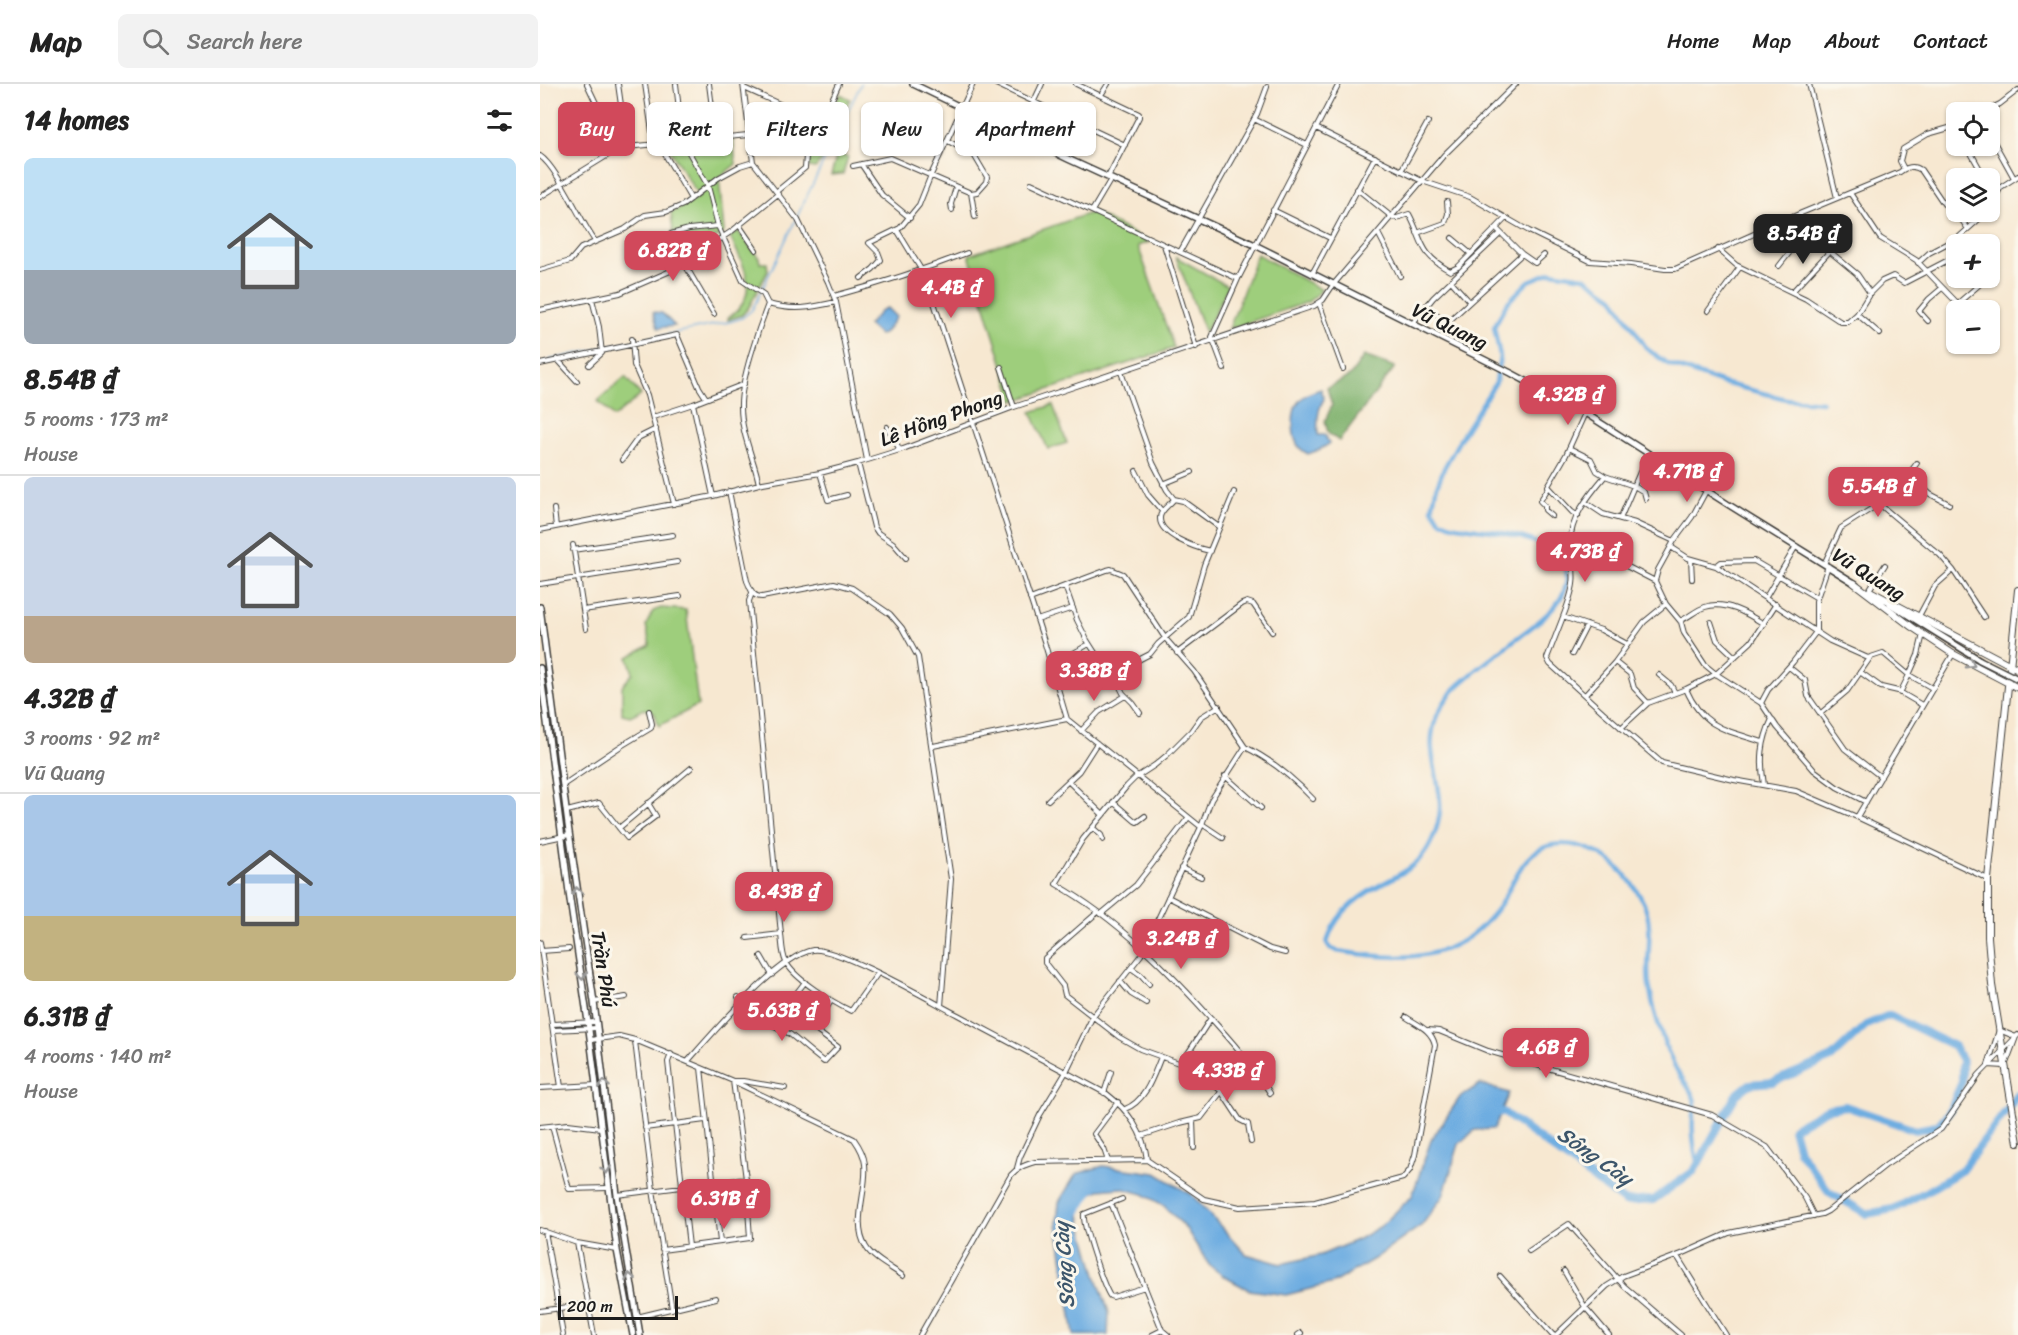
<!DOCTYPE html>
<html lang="en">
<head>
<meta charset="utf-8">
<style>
  body { margin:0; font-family:Sriracha,sans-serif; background:#f2f2f2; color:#222; height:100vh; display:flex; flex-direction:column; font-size:22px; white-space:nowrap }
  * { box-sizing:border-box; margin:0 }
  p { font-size:20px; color:#767676 }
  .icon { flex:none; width:33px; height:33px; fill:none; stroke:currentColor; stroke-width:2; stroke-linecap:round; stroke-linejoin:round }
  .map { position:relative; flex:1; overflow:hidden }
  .drawer { display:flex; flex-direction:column; background:#fff; width:540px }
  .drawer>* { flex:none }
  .guide { position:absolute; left:18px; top:18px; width:570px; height:54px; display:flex; gap:12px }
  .controls { position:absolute; left:1406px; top:18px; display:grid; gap:12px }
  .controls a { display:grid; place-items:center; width:54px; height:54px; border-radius:9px; background:#fff; box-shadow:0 2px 4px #0004; font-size:30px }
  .scale { position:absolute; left:18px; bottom:15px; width:120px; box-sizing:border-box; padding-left:6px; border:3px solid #1c1c1c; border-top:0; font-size:16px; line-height:21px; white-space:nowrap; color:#1c1c1c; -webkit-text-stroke:4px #fbf7ec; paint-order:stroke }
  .price { position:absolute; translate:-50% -51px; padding:0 14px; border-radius:12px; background:#d1495b; color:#fff; font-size:20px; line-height:39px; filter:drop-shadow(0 2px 3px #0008) }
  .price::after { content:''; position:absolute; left:50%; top:36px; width:18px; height:14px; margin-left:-9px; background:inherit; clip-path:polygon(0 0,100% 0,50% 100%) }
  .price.selected { background:#222; color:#fff }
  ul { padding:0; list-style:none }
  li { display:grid; align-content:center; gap:12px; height:318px; padding:0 24px }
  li+li { border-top:2px solid #e0e0e0 }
  li span { display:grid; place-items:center; height:186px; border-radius:9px; color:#555 }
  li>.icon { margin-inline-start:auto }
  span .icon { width:108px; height:108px; fill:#fffc; stroke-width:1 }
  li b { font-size:26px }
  h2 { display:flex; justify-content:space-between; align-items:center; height:72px; padding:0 24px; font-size:26px }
  .pill { padding:0 21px; border-radius:9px; background:#fff; box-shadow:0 2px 4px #0004; font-size:21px; line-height:54px }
  .pill.selected { background:#d1495b; color:#fff }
  header { display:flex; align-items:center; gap:36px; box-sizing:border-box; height:84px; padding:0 30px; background:#fff; border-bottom:2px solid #e0e0e0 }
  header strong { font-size:28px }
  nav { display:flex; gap:33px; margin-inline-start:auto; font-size:21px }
  .search { width:420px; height:54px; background:#f2f2f2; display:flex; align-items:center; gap:15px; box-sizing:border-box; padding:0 21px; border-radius:9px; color:#767676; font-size:22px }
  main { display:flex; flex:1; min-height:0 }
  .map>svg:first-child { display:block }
  .green { fill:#9ece7c; stroke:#5d754c; stroke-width:1.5 }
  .forest { fill:#7eb16c; stroke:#4d6644; stroke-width:1.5 }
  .water { fill:#6eade1; stroke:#45647e; stroke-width:1.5 }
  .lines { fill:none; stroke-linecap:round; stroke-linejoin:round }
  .stream { stroke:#6eade1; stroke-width:1.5 }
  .canal { stroke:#6eade1; stroke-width:4.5 }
  .river { stroke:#6eade1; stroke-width:8 }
  .minor-casing { stroke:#3d3b37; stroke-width:6 }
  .major-casing { stroke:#3d3b37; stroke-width:8 }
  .highway-casing { stroke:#3d3b37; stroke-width:8 }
  .minor { stroke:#fff; stroke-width:4 }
  .major { stroke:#fff; stroke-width:5 }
  .highway { stroke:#fff; stroke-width:6 }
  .major-bridge-casing { stroke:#3d3b37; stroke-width:8; stroke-linecap:butt }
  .major-bridge { stroke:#fff; stroke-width:5 }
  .oneway { stroke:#999 }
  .labels { text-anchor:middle; stroke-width:6; stroke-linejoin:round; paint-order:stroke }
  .street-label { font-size:20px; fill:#1c1c1c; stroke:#fbf7ec }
  .water-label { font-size:21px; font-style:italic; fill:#3d566b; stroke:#fbf7ec }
</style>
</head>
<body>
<header>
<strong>Map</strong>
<div class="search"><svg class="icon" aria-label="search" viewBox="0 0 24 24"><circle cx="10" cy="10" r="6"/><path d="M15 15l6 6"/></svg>Search here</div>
<nav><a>Home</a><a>Map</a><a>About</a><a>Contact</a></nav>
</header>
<main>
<section class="drawer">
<h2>14 homes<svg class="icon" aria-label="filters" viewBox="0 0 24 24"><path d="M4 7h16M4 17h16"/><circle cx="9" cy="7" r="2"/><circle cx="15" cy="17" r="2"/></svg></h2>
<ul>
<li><span style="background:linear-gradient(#bfe0f5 60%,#9aa5b1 0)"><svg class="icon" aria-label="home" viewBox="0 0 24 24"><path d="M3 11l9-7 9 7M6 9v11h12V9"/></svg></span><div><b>8.54B ₫</b><p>5 rooms · 173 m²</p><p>House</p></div></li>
<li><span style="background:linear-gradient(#c9d6e8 75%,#b9a48a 0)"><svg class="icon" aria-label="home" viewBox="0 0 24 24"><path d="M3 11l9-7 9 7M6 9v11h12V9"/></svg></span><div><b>4.32B ₫</b><p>3 rooms · 92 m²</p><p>Vũ Quang</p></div></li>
<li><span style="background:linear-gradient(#a9c7e8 65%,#c2b280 0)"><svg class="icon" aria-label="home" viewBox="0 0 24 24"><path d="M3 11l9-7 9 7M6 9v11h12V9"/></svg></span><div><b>6.31B ₫</b><p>4 rooms · 140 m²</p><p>House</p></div></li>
</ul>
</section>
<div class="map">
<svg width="1478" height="1251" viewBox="0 0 1478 1251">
  <rect width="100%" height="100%" fill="#fbf7ec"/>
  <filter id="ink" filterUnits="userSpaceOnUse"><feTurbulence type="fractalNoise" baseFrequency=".0167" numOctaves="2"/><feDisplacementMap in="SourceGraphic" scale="12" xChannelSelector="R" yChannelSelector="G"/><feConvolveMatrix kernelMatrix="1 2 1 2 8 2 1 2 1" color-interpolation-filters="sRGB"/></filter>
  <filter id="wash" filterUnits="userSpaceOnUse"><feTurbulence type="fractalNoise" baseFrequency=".008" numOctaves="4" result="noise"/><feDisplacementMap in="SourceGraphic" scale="24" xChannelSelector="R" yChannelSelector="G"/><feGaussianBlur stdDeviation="1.35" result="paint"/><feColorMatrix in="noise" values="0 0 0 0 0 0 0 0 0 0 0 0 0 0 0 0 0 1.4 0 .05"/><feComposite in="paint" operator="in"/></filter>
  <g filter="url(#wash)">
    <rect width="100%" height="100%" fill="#f7e8d1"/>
    <path class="green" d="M300,10L310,15L300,34L291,30Z
      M289,32L299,36L289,57L279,52Z
      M149,40H162L165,57L193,56L196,80L179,94L184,148L137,182L131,129L159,113L128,63L151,59Z
      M274,59L285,63C286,73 281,77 275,84L269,83L268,74Z
      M297,70L308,73L303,90L291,91Z
      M553,128L609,158L598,162L634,264L474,317L429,171Z
      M198,147L219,174L220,179H227L228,187L209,223L202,231L188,236V234C222,211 204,182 190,153Z
      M717,170L782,206L768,218L689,245Z
      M636,173L688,202L665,249Z
      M85,293L101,311L74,333L58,317Z
      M513,321L527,359L508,365L491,328Z
      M121,524L146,526L158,621L119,642L114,628L104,625L90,632L82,630V602L93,589L88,573L110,561L106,541L113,527Z"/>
    <path class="forest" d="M824,272L855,283L799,357L788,349L785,337L792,321L787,304L810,292Z"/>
    <path class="water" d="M347,224L356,233L344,250L339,251L328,241L342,226Z
      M113,228L122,229L135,242L118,244Z
      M781,305L784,315C777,325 777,339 778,351H785L789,360L779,366L768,370C765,368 762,367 760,364C751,355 751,327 759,317C765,310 772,308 781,305Z
      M940,1000L969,1009L954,1045L935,1046L919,1060L903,1112L882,1141L834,1175L793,1199L746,1211L709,1206L685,1193L669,1181L645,1143L623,1121L603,1110L581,1104L559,1106L542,1114L540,1131L542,1141L556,1191L569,1228L568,1251H534L517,1139L519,1118L536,1090L563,1082L616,1089L652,1111L706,1170L741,1180L781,1171L819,1155L841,1142L872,1112L891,1056L920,1013Z"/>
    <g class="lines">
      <path class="stream" d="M94,257L189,238L202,234L212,226L321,0
        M9,276L90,258"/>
      <path class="canal" d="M1158,1081C1153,1064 1152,1049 1153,1032C1154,1025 1156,1020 1154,1014C1149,1002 1141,994 1135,983C1122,957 1114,929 1109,901C1105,874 1115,846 1104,820C1094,798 1074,775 1051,766C1029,757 1002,756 985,778C975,790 969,807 960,821C949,836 934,852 917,860C881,879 836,873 797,867L790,864L787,859C793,832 816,814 840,801C856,792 873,785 884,770C894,756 901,735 900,719C899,686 883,663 898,630C903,619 910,609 919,601C936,586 954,572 972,558C993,541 1033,519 1026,486C1024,475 1016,468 1006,463C984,452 961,448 937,445C926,443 916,443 906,439L900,436L892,425L896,405L904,384L923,350L956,298L960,272L954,243L967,219L989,197L1011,188L1044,193L1072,212L1107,265L1128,280L1183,299L1246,315L1282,318"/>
      <path class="river" d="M951,1029L963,1028L1085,1118L1113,1116L1154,1087L1196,1011L1210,1000L1233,998L1291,974L1326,941L1350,931L1414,962L1422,976V998L1409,1028L1397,1042L1375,1046L1305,1022L1287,1025L1253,1044L1259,1067L1289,1108L1327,1130L1353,1125L1387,1107L1421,1087L1478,1011
        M536,1130L551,1105L554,1104"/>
    </g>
  </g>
  <g filter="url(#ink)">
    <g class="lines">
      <defs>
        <path id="minor" d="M47,0L78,65
          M78,0L87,63
          M105,0L114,61
          M136,0L143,58L168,102L178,142L203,197L223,210L228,220C254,227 270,224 296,218
          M169,0L176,54
          M203,0L213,78L258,136L288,198L296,218L327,376
          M456,0L585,61
          M536,0L599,30V33L568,93
          M1269,0L1297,114
          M204,4L284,40
          M561,11L568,0
          M1443,28L1460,20L1478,6
          M714,35L767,61
          M776,44L882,97L930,113L989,147L1050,177L1091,180L1125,185H1135L1259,130L1360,88C1366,83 1374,81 1381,86L1404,120L1417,129L1428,145
          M1449,49L1474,94
          M482,52L494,17L502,0
          M121,60L123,67L151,115
          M1427,62L1445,94
          M0,72C17,83 41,138 55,157
          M321,80L342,111L370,134
          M313,82L350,74L431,109L437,108L446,98L447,93L434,71L408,57
          M1364,85L1360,77L1363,65L1388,50L1416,42
          M861,87L888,38
          M491,99L696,194L699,193L799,0
          M1449,100L1458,108
          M817,105L852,133L857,134L869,130C884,158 878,169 910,187L918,183L925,176L966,134
          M237,107L265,84L266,72L299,0
          M431,109L435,133
          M1310,109L1340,154L1376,176L1424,226
          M0,113L78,65L87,63L208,51L222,59L232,50L250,62
          M1449,124L1461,103L1478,92
          M412,126L411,120L416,103
          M733,126L790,154
          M552,127L571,95
          M1259,130L1270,151L1317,190L1330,209L1317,230L1340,250
          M199,141L216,166
          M1235,141L1254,163L1239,182
          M357,146L382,187L387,197L504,557L527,635L661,743
          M838,149L860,192
          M877,149L905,139L908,130L907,118
          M131,150L149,145L178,142
          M912,154L931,170
          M624,161L656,263
          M1178,165L1196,181L1266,215L1301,238H1308L1317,230
          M640,168L717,30L727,3
          M982,170L995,179L1004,171
          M144,179L174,230
          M1378,179L1389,169L1419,153L1447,128
          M0,186L30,177L41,164L85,145L105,131L126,128L143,121L178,94L200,82L213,78
          M772,190L835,73
          M321,194L333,185L341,176L338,168L329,159L360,144L379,121L391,91L433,0
          M911,197L929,217
          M1252,208L1290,167
          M1330,209L1342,197L1353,192L1364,199L1416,172
          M294,212C339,200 383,186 427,169
          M779,219L803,285
          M1417,220L1439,201
          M885,222L902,234L910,236L982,170L957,145
          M0,226L80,209L135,185L192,147L238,110
          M1168,227L1200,183
          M1388,237L1379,227L1389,215L1402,204
          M872,240L893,214L961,149
          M92,255L94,281L107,311L134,420
          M17,275L37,297
          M0,280L137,251L159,303L166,314
          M49,281L62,269L59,243L52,215
          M461,283L474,323
          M684,285L672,253L698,195L696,194
          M581,288L613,379L627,406L634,415L643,417L679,443
          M153,320L173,412
          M113,333L153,320L204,300
          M347,343L360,366
          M1029,364L1051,375L1057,387L1065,392
          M1111,372L1100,388L1094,402L1065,392C1049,411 1029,435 1030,462L1067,472L1115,497L1126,520L1141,538L1144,549L1165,581L1176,590L1221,619L1228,606L1253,578L1276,548V517L1288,482
          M82,376L98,354L116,345
          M318,379L334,443L338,449L353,459L366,474
          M596,387L608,411L622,427
          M280,389L288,416L307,411
          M1369,391L1390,410L1409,420
          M219,400C214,375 201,349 201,323C200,299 219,243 228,220
          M623,400L652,388
          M1009,403L1000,417L1005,422V426L1012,432
          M189,407L207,497C211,505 212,513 222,513L294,499L312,504L350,530L362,544L378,573L411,795L401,922
          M634,415C630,421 620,426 620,434C619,451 656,464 670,467
          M1045,418L1063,430L1095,439L1134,457
          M1338,419L1400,471L1413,486L1395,502L1379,532
          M14,425L16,443
          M1038,432L1032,428L1008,402L1026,371L1045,329
          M1080,435L1094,402L1104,408L1106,415
          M0,446L173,412L223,399L280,389L318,379L363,365L474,323L774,222L783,216L793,201L904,71L976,0
          M33,461L46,545
          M1131,463L1148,474L1176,482
          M33,466L133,451
          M1151,475L1152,495
          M1284,480L1301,444L1331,425L1359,403L1377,379
          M1413,486L1444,533
          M1115,497L1118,486L1134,457L1152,433L1166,407
          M0,500L137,478
          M525,502L537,536L547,556L561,578L573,589L583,609L593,619L600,629
          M1329,506L1345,481
          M212,509L209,517L241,850
          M1226,513L1256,462
          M1277,514L1214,477L1181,478L1176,482L1290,557L1328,574L1343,569L1369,591L1378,571L1383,550
          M490,515L567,486L571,485L583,490L625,554L654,587L705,663C730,675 754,695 773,715
          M43,526L140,512
          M1023,533C1035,502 1036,495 1030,462
          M497,536L533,524
          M1140,537C1149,533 1156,526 1165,523C1185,516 1208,530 1224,540
          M1171,538L1177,556L1195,573
          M1087,560L1061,546L1023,533L1007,574L1010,580L1063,628L1122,679L1194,696L1256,707L1317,733
          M637,569L702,520L707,518L713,520L732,548
          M1032,570L1047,541
          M1413,570L1317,733L1448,795
          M509,577L532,570L549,560
          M1075,578L1090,590L1094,604L1108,619
          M1249,583L1265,596L1268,612L1305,665L1341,693
          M1320,588L1341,603L1358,607L1382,621
          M573,589L610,570L618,560L649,533L664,481L694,408
          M1119,591L1131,601L1135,609
          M1146,605C1163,644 1185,646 1223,658
          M1360,609L1369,591L1392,604
          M1045,611L1075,578L1104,538L1126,520
          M1221,619L1237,643L1274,686L1297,703L1326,718
          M679,622L661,633L651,647L627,671L615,681L595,694L587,702L543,755L516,800C578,835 630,888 677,941C697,963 715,984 730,1009
          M1281,629L1307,607L1330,574
          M1081,644L1108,619L1146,605L1176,590L1211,558L1236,520
          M541,647L559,628L585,612
          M393,662L527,635
          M685,692L721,724
          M529,698L563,731
          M23,701L81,662L111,644L112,640L109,627
          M1224,701C1220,677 1221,658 1232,635
          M508,716L539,687L557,659
          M573,718L595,737L597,738L605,732
          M27,727L59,719L87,754L116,732L108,719
          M662,740L683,754
          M79,744L151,684
          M553,744L561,751L563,756
          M0,757L29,751
          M641,784L661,793
          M628,813L730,865L745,869
          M558,828L505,874V879L523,902L525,911L579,953L600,965L658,986L681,1007L700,1036L708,1040L711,1058
          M561,830L596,801L648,734
          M207,854L241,850C242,858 242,871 246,878C254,895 294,919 311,927L338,889
          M0,858L21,1003
          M1,867L29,865
          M221,872L232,891
          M591,884L601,891L609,900
          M580,897L591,910L606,919
          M198,913C206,934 234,939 251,951C262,960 273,970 284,978L298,963L258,933L262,922L255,911L265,898
          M54,918L86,913
          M283,930L291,917
          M12,940L56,938
          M13,946L57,944
          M888,946L899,947L948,967L1172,1031L1227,1063L1265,1114L1274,1132
          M1459,946L1476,953L1465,982L1448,981Z
          M51,956L79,952L95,956L193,997L314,1055C319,1062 324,1071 325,1080C328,1106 311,1139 326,1163C333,1175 352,1184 363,1192
          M95,957L113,1106L132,1225
          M131,970L128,978L149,1162
          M148,977C171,951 239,871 273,866C298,863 391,917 418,931C467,957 517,983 567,1010C588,1026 604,1049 607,1076
          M641,980L671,934
          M161,984L180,1158
          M0,1004L56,1001
          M564,1009L571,988
          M585,1025C606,1017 613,992 621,973
          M653,1036L654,1064
          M12,1042L29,1105L68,1104
          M0,1043L28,1040L61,1044
          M105,1044L165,1036
          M601,1052L640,1039L661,1034L691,995L710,977
          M568,1077L564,1065L554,1050L578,1018
          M477,1084L480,1073L500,1031L526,988L553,932L601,871L661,743L671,716L705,663
          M77,1111L206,1095
          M582,1115L544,1130C542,1140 563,1201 570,1212L573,1213L605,1203
          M571,1119L622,1246
          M0,1146L37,1159L77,1166
          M5,1147L23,1251
          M37,1159L54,1251
          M122,1166L210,1154L206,1095L193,997H203L245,1004
          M989,1167L1029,1140L1084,1202L1141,1251
          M1137,1172L1186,1251
          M1024,1187L1045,1223L1069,1251
          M960,1192L1013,1251
          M0,1227L49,1220
          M97,1233L176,1214
          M380,1251L471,1091C478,1083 485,1081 495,1078L607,1076L664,1115L700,1123L775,1118L863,1094L870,1086L875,1071L895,961C892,946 878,941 866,933
          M612,1251L622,1246L628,1251
          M758,1251L761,1249
          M1016,1251L1067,1202L1083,1192L1144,1169L1189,1149L1282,1130L1288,1127L1346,1081L1401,1045L1439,991L1478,951"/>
        <path id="major" d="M373,0L528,75L715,161L971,289L1045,329L1189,421L1316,500
          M1350,520L1440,576
          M0,523L28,741L54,918L77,1111L100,1251
          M0,584L30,816L48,938L77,1166L93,1251"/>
        <path id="highway" d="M1314,499L1372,543L1413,570L1478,604
          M1478,506L1448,795V853L1452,901L1478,1059
          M1330,507L1478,585"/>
      </defs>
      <use href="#minor" class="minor-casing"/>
      <use href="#major" class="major-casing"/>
      <use href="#highway" class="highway-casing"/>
      <use href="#minor" class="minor"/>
      <use href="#major" class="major"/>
      <use href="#highway" class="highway"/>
      <defs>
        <path id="major-bridge" d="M1440,576L1478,595"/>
      </defs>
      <use href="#major-bridge" class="major-bridge-casing"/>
      <use href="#major-bridge" class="major-bridge"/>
    </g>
    <defs><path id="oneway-chevron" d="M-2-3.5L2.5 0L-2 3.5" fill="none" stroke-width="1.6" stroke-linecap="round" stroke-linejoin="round" transform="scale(1.5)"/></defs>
    <g class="oneway">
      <use href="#oneway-chevron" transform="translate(1431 580) rotate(28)"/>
      <use href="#oneway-chevron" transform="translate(37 807) rotate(-98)"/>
      <use href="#oneway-chevron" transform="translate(42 892) rotate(83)"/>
      <use href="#oneway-chevron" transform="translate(64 1000) rotate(-97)"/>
      <use href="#oneway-chevron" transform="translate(66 1086) rotate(82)"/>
      <use href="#oneway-chevron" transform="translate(90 1193) rotate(-100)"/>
    </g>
  </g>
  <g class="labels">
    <g class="street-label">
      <text transform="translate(910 242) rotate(26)" y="7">Vũ Quang</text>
      <text transform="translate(401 334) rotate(-20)" y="7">Lê Hồng Phong</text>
      <text transform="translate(1329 490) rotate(32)" y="7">Vũ Quang</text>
      <text transform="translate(64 885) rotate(81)" y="7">Trần Phú</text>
    </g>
    <g class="water-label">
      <text transform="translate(1055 1072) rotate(35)" y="7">Sông Cày</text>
      <text transform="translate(524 1181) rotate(-94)" y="7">Sông Cày</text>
    </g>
  </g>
</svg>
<div class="controls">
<a><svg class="icon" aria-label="locate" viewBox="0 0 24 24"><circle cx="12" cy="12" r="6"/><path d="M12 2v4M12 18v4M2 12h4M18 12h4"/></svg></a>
<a><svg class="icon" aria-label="layers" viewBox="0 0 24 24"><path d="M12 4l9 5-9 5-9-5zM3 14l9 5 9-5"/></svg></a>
<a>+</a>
<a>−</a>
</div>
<div class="scale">200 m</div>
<b class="price selected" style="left:1263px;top:181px">8.54B ₫</b>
<b class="price" style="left:133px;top:198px">6.82B ₫</b>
<b class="price" style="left:411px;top:235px">4.4B ₫</b>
<b class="price" style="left:1028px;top:342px">4.32B ₫</b>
<b class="price" style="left:1147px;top:419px">4.71B ₫</b>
<b class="price" style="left:1338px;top:434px">5.54B ₫</b>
<b class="price" style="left:1045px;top:499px">4.73B ₫</b>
<b class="price" style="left:554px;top:618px">3.38B ₫</b>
<b class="price" style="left:244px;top:839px">8.43B ₫</b>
<b class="price" style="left:641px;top:886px">3.24B ₫</b>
<b class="price" style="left:242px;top:958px">5.63B ₫</b>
<b class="price" style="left:1006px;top:995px">4.6B ₫</b>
<b class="price" style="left:687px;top:1018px">4.33B ₫</b>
<b class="price" style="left:184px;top:1146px">6.31B ₫</b>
<div class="guide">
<a class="pill selected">Buy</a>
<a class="pill">Rent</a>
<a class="pill">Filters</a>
<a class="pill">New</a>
<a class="pill">Apartment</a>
</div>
</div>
</main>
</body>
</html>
